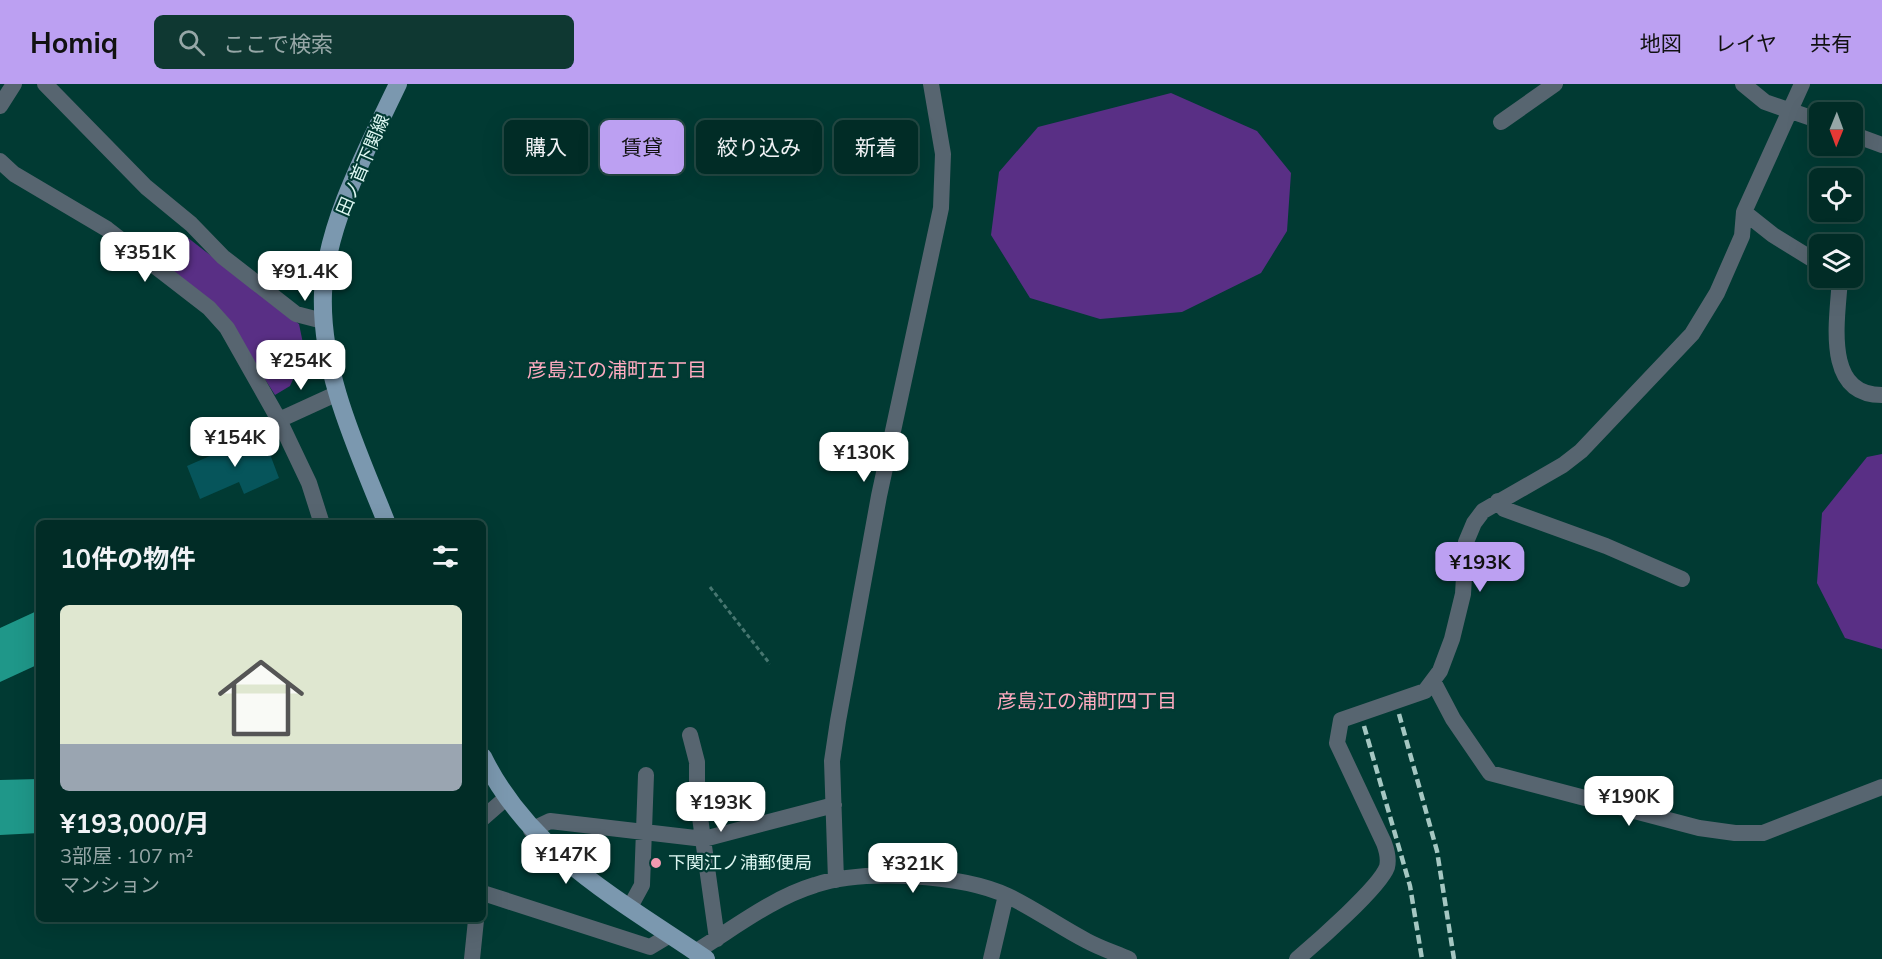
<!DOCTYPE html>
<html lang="ja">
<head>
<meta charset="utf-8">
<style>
  body { margin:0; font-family:Mulish,"Noto Sans JP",sans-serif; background:#0f3832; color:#f1f3f6; height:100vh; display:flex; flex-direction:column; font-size:22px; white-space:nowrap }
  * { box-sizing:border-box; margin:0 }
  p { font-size:20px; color:#96a7a7 }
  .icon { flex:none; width:33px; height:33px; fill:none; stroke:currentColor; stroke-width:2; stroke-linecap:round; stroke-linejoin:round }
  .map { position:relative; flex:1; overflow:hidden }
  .drawer { position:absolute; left:36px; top:436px; width:450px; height:402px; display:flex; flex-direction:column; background:#012c26; border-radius:9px; box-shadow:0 6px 24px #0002,0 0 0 2px #234843 }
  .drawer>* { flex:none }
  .hud { position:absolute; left:504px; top:36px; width:570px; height:54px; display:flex; gap:12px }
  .needle { width:39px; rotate:181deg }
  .buttons { position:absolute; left:1809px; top:18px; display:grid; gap:12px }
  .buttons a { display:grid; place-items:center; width:54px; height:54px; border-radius:9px; background:#012c26; box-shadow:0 6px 24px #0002,0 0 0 2px #234843; font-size:30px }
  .price { position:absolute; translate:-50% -51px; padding:0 14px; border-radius:12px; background:#fff; color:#222; font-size:20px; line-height:39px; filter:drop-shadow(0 2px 3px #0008) }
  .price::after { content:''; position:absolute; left:50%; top:36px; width:18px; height:14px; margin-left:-9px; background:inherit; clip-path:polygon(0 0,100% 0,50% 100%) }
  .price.on { background:#bca0f2; color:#111 }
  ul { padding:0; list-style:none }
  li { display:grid; align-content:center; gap:12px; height:318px; padding:0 24px }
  li span { display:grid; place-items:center; height:186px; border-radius:9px; color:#555 }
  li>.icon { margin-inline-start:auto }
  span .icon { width:108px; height:108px; fill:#fffc; stroke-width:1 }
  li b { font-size:26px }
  h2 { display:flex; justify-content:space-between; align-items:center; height:72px; padding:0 24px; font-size:26px }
  .pill { padding:0 21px; border-radius:9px; background:#012c26; box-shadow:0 6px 24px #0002,0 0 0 2px #234843; font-size:21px; line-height:54px }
  .pill.on { background:#bca0f2; color:#111 }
  header { display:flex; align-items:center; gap:36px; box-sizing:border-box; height:84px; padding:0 30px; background:#bca0f2; color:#111 }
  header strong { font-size:28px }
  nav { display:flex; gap:33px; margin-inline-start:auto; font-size:21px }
  .search { width:420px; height:54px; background:#0f3832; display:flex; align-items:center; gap:15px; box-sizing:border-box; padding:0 21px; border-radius:9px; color:#96a7a7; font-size:22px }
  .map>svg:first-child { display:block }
  .green { fill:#592f85 }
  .water { fill:#1f9789 }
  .building { fill:#06555b }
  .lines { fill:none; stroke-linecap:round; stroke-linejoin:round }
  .path { stroke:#477670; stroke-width:3; stroke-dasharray:4.5 3; stroke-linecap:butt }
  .minor { stroke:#576570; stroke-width:16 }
  .major { stroke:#7b98af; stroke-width:18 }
  .rail { stroke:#a5c7c2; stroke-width:4.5; stroke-dasharray:9 4.5; stroke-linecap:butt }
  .poi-dot { fill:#f29ab0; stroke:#013a33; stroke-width:2 }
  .labels { text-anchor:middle; stroke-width:4.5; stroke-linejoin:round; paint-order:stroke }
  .street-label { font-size:18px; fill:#dcf6f1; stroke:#013a33 }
  .poi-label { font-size:18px; fill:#dcf6f1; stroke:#013a33; text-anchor:start }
  .neighbourhood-label { font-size:20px; fill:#feabc0; stroke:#013a33 }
</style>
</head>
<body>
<header>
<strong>Homiq</strong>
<div class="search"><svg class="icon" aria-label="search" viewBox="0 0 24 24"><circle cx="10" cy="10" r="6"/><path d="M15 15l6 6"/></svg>ここで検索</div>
<nav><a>地図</a><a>レイヤ</a><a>共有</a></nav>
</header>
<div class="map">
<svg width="1882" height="875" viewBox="0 0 1882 875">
  <rect width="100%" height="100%" fill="#013a33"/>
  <path class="green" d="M1171,9L1257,47L1291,89L1287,147L1261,189L1182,228L1100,235L1030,214L991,151L999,88L1038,43Z
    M183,150L299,240L305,269L290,302L275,311L224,231L160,181Z
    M1882,370V565L1845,554L1817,499L1822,429L1867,373Z"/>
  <path class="water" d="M39,526V580L0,598V544Z
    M39,695V749L0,751V696Z"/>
  <path class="building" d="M262,349L279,394L244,410L239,398L200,415L187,382Z"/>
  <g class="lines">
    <path class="path" d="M710,503L770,580"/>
    <path class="minor" d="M45,0L146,103L191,140L223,173L296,230L323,237
      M1743,0L1765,18L1820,37
      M0,22L14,0
      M1501,38L1555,0
      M1852,50L1882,61
      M0,77L14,90L107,145L209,224L227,244L279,336L309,399L322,440
      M1744,128L1773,151L1820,180
      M1840,194C1838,233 1822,311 1882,311
      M279,336L338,309
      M1498,417L1504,425L1606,462L1682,495
      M1433,597L1453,635L1490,689L1699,744L1735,749H1763L1882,703
      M690,651L697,678V712L717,855
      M483,734L506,714
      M531,746L550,737L704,755L834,721
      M836,796L832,677L838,637L879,412L941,124L943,70L931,0
      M483,809L650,863L670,851
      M630,823L642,801L646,691
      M695,868C733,845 772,814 815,801C863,785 961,790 1008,812C1035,825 1060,843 1087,857C1100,864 1115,869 1129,875
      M472,875L476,836
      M991,875L1006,811
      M1297,875C1316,859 1380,803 1387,783C1389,775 1387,767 1384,759L1337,659L1341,636L1425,607L1440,587L1452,555L1463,510L1466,458L1474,439L1483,427L1563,381L1581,367L1692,250L1717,209L1742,152L1744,128L1802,0"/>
    <path class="major" d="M387,440C358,367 320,289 323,209C326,140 369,61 398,0
      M483,673C530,769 621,817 706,875"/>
    <path class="rail" d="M1399,630L1437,767L1454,875
      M1364,642L1410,802L1422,875"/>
  </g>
  <circle class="poi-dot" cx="656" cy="779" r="6"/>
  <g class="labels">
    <g class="street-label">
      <text transform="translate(363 81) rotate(-67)" y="6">田ノ首下関線</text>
    </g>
    <g class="poi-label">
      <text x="668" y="785">下関江ノ浦郵便局</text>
    </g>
    <g class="neighbourhood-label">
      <text x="617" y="293">彦島江の浦町五丁目</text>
      <text x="1087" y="624">彦島江の浦町四丁目</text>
    </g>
  </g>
</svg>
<div class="buttons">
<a><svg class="needle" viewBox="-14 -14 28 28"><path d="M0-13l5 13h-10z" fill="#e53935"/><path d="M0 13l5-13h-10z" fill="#96a7a7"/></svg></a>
<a><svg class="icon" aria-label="locate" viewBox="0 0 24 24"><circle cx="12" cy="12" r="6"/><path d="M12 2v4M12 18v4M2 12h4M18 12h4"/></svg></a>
<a><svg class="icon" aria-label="layers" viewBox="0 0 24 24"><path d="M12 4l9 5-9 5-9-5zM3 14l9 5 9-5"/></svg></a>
</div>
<b class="price" style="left:145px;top:199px">¥351K</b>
<b class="price" style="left:305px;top:218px">¥91.4K</b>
<b class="price" style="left:301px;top:307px">¥254K</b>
<b class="price" style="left:235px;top:384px">¥154K</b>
<b class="price" style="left:864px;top:399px">¥130K</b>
<b class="price on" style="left:1480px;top:509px">¥193K</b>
<b class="price" style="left:1629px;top:743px">¥190K</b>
<b class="price" style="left:721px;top:749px">¥193K</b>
<b class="price" style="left:566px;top:801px">¥147K</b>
<b class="price" style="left:913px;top:810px">¥321K</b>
<div class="hud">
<a class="pill">購入</a>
<a class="pill on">賃貸</a>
<a class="pill">絞り込み</a>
<a class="pill">新着</a>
</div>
<section class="drawer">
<h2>10件の物件<svg class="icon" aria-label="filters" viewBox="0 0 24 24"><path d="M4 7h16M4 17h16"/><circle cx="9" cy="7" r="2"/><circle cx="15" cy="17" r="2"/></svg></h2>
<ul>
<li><span style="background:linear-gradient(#dfe7d0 75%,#9aa5b1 0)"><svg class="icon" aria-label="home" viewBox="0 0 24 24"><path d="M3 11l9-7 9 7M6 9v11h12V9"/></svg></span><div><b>¥193,000/月</b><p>3部屋 · 107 m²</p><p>マンション</p></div></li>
</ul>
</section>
</div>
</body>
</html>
